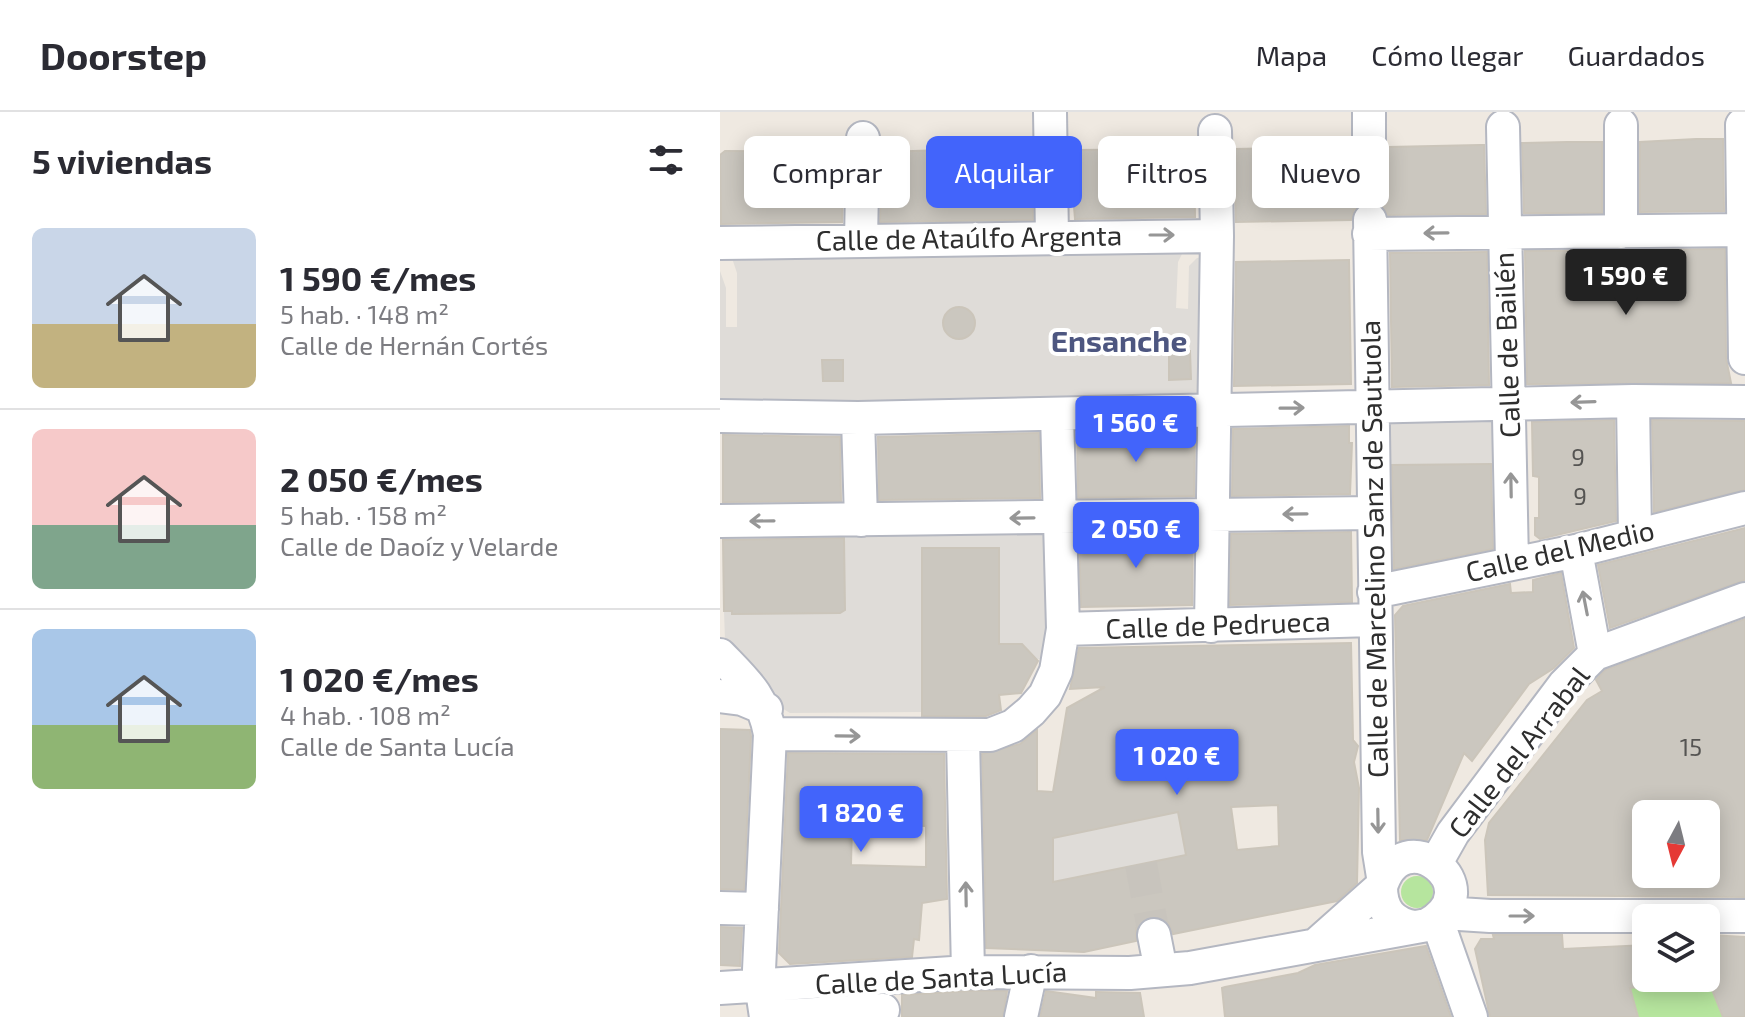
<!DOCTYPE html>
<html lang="es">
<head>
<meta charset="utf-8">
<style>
  body { margin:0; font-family:"Exo 2",sans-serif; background:#f2f2f3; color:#2b2b33; height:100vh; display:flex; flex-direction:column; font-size:30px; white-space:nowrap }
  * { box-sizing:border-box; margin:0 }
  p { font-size:26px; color:#7c7c81 }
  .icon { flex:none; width:44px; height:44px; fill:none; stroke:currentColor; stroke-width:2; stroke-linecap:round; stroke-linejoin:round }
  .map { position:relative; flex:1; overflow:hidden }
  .panel { display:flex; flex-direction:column; background:#fff; width:720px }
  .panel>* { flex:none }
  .hud { position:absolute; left:24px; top:24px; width:760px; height:72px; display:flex; gap:16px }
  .needle { width:52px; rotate:187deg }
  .controls { position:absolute; left:912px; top:688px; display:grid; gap:16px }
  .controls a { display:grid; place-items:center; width:88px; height:88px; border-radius:12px; background:#fff; box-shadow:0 4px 20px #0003; font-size:40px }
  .price { position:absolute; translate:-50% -68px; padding:0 18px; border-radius:8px; background:#4264fb; color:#fff; font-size:26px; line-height:52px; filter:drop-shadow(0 2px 4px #0008) }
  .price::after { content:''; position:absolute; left:50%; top:48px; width:24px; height:18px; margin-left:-12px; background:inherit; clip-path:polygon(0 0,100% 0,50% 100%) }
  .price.active { background:#222; color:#fff }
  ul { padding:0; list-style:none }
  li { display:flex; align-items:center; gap:24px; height:200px; padding:0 32px }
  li+li { border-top:2px solid #e1e1e2 }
  li span { display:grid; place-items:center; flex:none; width:224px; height:160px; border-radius:12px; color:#555 }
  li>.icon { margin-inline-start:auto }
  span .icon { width:96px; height:96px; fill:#fffc; stroke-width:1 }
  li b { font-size:34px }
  h2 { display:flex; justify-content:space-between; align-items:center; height:96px; padding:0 32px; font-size:34px }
  .chip { padding:0 28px; border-radius:12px; background:#fff; box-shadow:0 4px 20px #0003; font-size:28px; line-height:72px }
  .chip.active { background:#4264fb; color:#fff }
  header { display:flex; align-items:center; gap:48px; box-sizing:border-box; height:112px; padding:0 40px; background:#fff; border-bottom:2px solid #e1e1e2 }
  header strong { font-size:38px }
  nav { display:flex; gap:44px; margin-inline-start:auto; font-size:28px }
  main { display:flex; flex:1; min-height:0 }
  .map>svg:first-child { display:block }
  .green { fill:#b6e59e }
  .plaza { fill:#dfdcd8 }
  .building { fill:#cbc7bf; stroke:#cbc5ba; stroke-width:2; fill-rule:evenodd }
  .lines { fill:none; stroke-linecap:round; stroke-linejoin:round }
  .minor-tunnel { stroke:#c8c4bd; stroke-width:32; stroke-dasharray:32 16; stroke-linecap:butt }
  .minor-casing { stroke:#b4b7c1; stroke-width:36 }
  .minor { stroke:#fff; stroke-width:32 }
  .oneway { stroke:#969696 }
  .labels { text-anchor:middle; stroke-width:8; stroke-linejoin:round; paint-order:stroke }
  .number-label { font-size:24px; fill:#555452 }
  .street-label { font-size:28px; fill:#2e2e2e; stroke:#fff }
  .neighbourhood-label { font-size:30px; font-weight:bold; fill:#4d5680; stroke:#fff }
</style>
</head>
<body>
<header>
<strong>Doorstep</strong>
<nav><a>Mapa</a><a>Cómo llegar</a><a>Guardados</a></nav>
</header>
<main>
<section class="panel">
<h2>5 viviendas<svg class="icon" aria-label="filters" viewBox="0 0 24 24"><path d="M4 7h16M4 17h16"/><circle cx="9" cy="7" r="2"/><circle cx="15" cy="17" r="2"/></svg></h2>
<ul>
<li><span style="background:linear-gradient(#c9d6e8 60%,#c2b280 0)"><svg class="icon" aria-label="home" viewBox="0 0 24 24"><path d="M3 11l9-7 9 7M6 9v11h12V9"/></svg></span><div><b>1 590 €/mes</b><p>5 hab. · 148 m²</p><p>Calle de Hernán Cortés</p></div></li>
<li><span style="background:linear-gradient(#f6c9c9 60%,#7fa58c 0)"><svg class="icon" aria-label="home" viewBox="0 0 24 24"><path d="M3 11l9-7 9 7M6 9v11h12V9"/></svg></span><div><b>2 050 €/mes</b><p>5 hab. · 158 m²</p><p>Calle de Daoíz y Velarde</p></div></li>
<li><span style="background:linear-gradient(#a9c7e8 60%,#8fb573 0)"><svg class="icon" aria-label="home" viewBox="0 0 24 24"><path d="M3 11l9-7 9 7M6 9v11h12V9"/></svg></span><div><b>1 020 €/mes</b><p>4 hab. · 108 m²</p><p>Calle de Santa Lucía</p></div></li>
</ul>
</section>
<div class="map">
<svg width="1025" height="905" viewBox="0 0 1025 905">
  <rect width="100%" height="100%" fill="#efe9e1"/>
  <path class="green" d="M681 780a16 16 0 1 1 32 0a16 16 0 1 1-32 0Z
    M986,861L1003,905H918L910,876L973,871V866H986Z"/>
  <path class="plaza" d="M467,132L458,150L456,196L468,197L469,154L477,146L488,144V284L0,298V159L6,176V215H17V161L9,137Z
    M773,305V350L768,353L669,352L667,306Z
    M328,418L327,547H316L279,534V436H202V600L70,601L57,593L5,528L4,499L124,498V424Z
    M458,700L466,743L333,770V726Z"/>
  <path class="building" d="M976,27H1003L1004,99L920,100V30Z
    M847,30H882V101H804L802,31Z
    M760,33H764L766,102L668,103L660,92L649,89L634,98L631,108L516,110L514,37L630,35L633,47L650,56L665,47L668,35Z
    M258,37L312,38L313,108L160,110L162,40Z
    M474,37L475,105L355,107L350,44H355L354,38Z
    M5,39L124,40L122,110L1,112L0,43Z
    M1005,137L1006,246L1011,271L807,272L805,139Z
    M767,140L769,273L672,275L670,141Z
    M629,148L631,272L514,274L516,150Z
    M223 211a16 16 0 1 1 32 0a16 16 0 1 1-32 0Z
    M449,239H470L471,267L449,268Z
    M102,248H123V269H103Z
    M894,308L896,409L820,427L815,423V406H819V365L813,364L812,310Z
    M932,308L1025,309V378L934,400Z
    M629,314V331H632L630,382L512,384L513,317Z
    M475,318L474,384L358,386L357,320Z
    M319,321L320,386L159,388L158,325Z
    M3,323L120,325L121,389L3,390Z
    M771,352L773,437L674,457L672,353Z
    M1025,416V468L890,516L878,453Z
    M631,420L632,490L510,493L511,422Z
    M473,422L472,493L361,495L359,424Z
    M124,426L125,498L120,501L12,502V499H4L3,428Z
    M202,436H279V532H302L318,549L301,581L279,583L281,598L266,604H202Z
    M841,461L854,536L834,556L809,572L752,649L744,641L707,728H680L675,503L683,494L790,472L791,481L813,480V468Z
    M1025,507V785L768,783L765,728L769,711L867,588L882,579L876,568L885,558ZM926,702H986V762H926Z
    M631,531L633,628L638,634L634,650L639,676L637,771L617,789L453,822L448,810L430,805L416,816V829L364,840L266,836L262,642L300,632L317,618V679L333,680L347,596L385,575L350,577L359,536ZM558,693L559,734L517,738L511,695ZM458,700L466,743L333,770V726Z
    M0,617L30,618L31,624L24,778L0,777Z
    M68,641L224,642L227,787L202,791L199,828L194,827L192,845L70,852L59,841ZM132,712L206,714V755L131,753Z
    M0,815L22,816L20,854L0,853Z
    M773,823H842L843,837L926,833V874L910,876L918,905H770L755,837L761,827H774Z
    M990,823L1025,825V905H1003L989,870H986V825Z
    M706,834L731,905H505L502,876L505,875L578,861L595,853Z
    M249,879H287L283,905H182V883Z
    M326,879L376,886V880L420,881L424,905H320Z"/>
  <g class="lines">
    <path class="minor-tunnel" d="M421,752L434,823"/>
    <defs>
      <path id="minor" d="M330,0L332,125
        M901,13V120
        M1022,13L1025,246
        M783,15L792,451
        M649,37V0
        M650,108L659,740L663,765
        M649,122L1025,118
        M141,128L143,26
        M0,131L497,124
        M913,289L915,423
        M0,304L138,306L913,289L1025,290
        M138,306L141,408
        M0,409L653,401
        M856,439L875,542
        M654,480L856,439L1025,396
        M491,514L497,124L495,19
        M343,517L653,508
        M0,543C26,570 43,584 50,622L39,858L46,905L163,898
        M0,584L22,587L46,597
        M50,622L270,623L293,614L311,599L325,583L336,559L343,517L337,302
        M243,625L248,860
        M716,751L733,721L844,573L875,542L1025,487
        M0,796L42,797
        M724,801L770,804H1025
        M717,808L751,905
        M434,823L441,858
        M598,831L661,775
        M0,876L248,860L410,861L470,856L707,813C774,776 682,704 661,775C661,798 672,811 694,815
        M301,905L311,859"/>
    </defs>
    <use href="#minor" class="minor-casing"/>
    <use href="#minor" class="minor"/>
  </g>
  <defs><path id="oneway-shaft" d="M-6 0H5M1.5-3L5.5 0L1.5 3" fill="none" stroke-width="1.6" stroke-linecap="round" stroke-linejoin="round" transform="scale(2)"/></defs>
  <g class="oneway">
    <use href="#oneway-shaft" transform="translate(716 121) rotate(179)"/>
    <use href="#oneway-shaft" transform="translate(442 123)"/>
    <use href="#oneway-shaft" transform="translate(863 290) rotate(178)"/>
    <use href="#oneway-shaft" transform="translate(572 296) rotate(-1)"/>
    <use href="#oneway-shaft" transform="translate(791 373) rotate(-91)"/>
    <use href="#oneway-shaft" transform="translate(575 402) rotate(179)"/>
    <use href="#oneway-shaft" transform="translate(302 406) rotate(179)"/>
    <use href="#oneway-shaft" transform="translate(42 409) rotate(179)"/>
    <use href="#oneway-shaft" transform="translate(865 491) rotate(-101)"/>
    <use href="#oneway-shaft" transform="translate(128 624) rotate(1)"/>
    <use href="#oneway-shaft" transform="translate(658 709) rotate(89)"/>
    <use href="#oneway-shaft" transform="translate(246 782) rotate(-91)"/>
    <use href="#oneway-shaft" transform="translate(802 804)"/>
  </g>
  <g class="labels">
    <g class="number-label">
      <text x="858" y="354">9</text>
      <text x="860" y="393">9</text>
      <text x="971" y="644">15</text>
    </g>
    <g class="street-label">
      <text transform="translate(249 126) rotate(-1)" y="10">Calle de Ataúlfo Argenta</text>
      <text transform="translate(787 233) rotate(-92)" y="10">Calle de Bailén</text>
      <text transform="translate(654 437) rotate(-91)" y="10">Calle de Marcelino Sanz de Sautuola</text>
      <text transform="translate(840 439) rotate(-13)" y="10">Calle del Medio</text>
      <text transform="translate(498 513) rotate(-2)" y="10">Calle de Pedrueca</text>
      <text transform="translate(799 640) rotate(-52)" y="10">Calle del Arrabal</text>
      <text transform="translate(221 866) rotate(-3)" y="10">Calle de Santa Lucía</text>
    </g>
    <g class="neighbourhood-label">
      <text x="399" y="240">Ensanche</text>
    </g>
  </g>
</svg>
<div class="controls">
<a><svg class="needle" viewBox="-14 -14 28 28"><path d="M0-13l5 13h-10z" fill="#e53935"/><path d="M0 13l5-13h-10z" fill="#7c7c81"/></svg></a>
<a><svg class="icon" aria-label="layers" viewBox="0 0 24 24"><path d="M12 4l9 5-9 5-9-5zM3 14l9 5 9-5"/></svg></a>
</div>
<b class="price active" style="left:906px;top:205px">1 590 €</b>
<b class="price" style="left:416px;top:352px">1 560 €</b>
<b class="price" style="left:416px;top:458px">2 050 €</b>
<b class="price" style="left:457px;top:685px">1 020 €</b>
<b class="price" style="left:141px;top:742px">1 820 €</b>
<div class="hud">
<a class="chip">Comprar</a>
<a class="chip active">Alquilar</a>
<a class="chip">Filtros</a>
<a class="chip">Nuevo</a>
</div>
</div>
</main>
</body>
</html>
